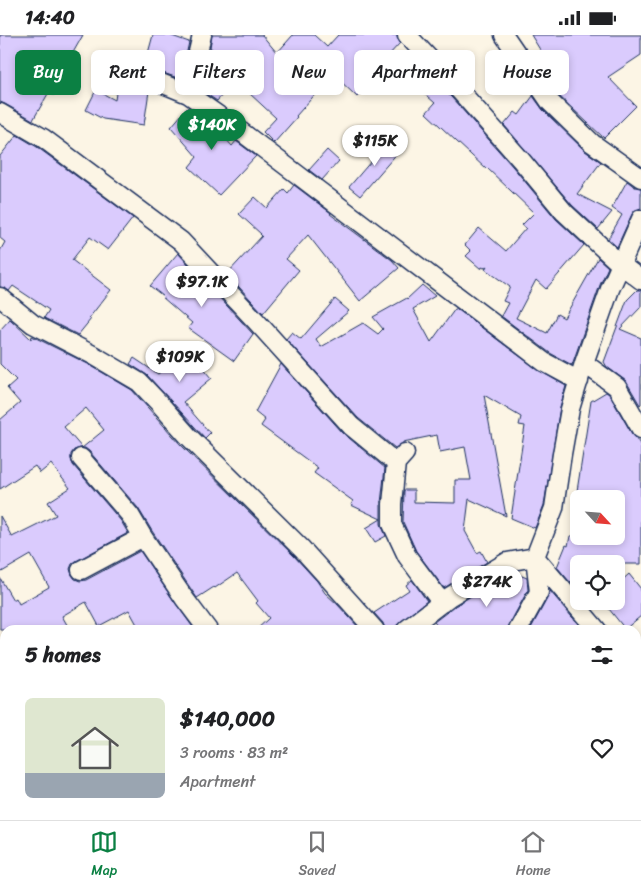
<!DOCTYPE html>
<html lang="en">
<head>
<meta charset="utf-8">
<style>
  body { margin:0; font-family:Sriracha,sans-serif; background:#f6f6f6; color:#202124; height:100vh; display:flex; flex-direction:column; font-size:19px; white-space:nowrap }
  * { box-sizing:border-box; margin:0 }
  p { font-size:16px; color:#757577 }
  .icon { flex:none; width:28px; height:28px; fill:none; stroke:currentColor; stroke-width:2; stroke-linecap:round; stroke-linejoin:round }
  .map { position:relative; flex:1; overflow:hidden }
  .panel { position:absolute; left:0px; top:590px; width:641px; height:195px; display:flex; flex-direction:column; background:#fff; border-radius:15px 15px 0 0; box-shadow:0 2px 8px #0003 }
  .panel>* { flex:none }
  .banner { position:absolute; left:15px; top:15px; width:611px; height:45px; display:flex; gap:10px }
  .needle { width:32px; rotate:116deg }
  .buttons { position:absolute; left:570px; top:455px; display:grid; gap:10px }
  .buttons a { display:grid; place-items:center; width:55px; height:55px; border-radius:8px; background:#fff; box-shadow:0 2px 8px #0003; font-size:25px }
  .price { position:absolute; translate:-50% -42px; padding:0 11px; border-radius:18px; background:#fff; color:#222; font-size:16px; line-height:32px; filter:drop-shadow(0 1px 2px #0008) }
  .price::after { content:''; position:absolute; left:50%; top:30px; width:15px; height:11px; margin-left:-8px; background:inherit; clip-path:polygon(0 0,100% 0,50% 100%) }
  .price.current { background:#0b8043; color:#fff }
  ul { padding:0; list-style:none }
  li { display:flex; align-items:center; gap:15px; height:125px; padding:0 25px }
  li span { display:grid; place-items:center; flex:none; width:140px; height:100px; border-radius:8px; color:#555 }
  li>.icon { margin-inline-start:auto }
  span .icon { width:60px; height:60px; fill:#fffc; stroke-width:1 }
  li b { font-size:21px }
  h2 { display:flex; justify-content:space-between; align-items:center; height:60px; padding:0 25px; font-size:21px }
  .pill { padding:0 18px; border-radius:8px; background:#fff; box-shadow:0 2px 8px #0003; font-size:18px; line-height:45px }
  .pill.current { background:#0b8043; color:#fff }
  .status { display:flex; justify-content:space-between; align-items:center; height:35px; padding:0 25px; background:#fff; direction:ltr }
  .status svg { height:14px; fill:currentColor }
  .dock { display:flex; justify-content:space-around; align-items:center; height:70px; border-top:1px solid #e0e0e0; background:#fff; font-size:14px; color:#757577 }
  .dock a { display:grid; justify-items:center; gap:2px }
  .dock .current { color:#0b8043 }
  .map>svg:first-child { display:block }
  .building { fill:#dacbfd; stroke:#1b2f5e; fill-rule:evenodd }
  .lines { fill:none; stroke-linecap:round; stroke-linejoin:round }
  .street-casing { stroke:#1b2f5e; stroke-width:21 }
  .street { stroke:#fcf5e5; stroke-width:18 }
</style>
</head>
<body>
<div class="status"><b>14:40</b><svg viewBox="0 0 49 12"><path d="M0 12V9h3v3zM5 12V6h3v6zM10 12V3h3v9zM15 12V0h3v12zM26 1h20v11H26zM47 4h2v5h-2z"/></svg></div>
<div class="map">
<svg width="641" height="785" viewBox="0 0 641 785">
  <rect width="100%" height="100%" fill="#fcf5e5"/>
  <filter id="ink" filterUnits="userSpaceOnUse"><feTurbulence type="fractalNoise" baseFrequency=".02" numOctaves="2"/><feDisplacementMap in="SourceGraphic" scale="10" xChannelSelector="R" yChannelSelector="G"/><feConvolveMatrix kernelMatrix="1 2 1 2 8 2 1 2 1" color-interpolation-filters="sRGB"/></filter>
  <g filter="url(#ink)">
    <path class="building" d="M0,0H83L66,30L69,31L54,60L49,57L33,85L5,69L0,67Z
      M153,0H169L189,7L181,44L163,38L144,33Z
      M212,0H262L277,18L293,0H314L327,12L338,0H397V3L400,8L374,36L377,39L357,62L333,39L296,81L297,82L274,108L263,97L276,83L222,33L227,28L210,12Z
      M531,0H641V20L608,42L636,71L604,103L558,60L542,36L550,31Z
      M424,34L452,63L513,132L556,184L584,210L546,254L536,245L516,283L547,298L557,279L564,283L598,223L608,232L600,250L572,330L550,318L501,281L508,268L503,266L510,252L485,234L487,231L484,233L482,232L481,234L466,221L471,216L465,210L479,193L506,216L526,193L522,190L534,178L487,133L486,134L426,78L435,68L411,47Z
      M117,51L149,56L144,90L103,84L86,75L96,55L115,65Z
      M205,52L223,59L217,66L202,56Z
      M533,61L543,75L585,116L601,127L577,159L612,177L598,194L572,170L504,90L515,77L519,80Z
      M188,72L214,90L232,111L236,106L256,121L219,160L189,132L197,122L171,92Z
      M17,100L37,112L133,183L108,215L90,202L72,225L111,255L89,283L91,284L78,300L44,283L49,275L13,251L9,256L6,254L0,252V216L5,207L0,203V121Z
      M386,103L400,115L360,161L349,152L378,118L375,116Z
      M327,115L339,126L322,145L309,135Z
      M627,146L635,152L641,153V173L635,175L632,179L617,212L608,204L622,180L612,173Z
      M294,150L331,178L330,179L392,225L399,233L360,266L308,200L286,224L299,235L263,278L227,239L262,201L260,199H261L239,179L255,162L267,173L284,154L288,158Z
      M178,218L253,299L234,326L188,293L192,288L162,262L163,261L150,251Z
      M422,250L435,261L413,274L431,307L455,274H457L538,335L566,351L560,372L544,470L535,493L511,483L525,391L519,390L521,382L484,360L506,481L469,464L465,496L477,518L481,516L487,527L444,553L416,516L403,487L404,455H414V467L455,468V445H471L465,412L440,417L437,400L403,407V408L395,413L358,383L286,304L292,297L301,304L335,264L349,276L316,304L321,312L363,288L378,299L383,294L373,282L407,263V264Z
      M637,255H641V272L620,294L641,303V369L640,370L626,346L607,332L604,327L627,265Z
      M10,284L31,304L32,301L88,329L132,355L181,410L294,521L317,546L325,558L337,569L361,595H256L269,583L256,568L258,566L237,538L215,553L214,552L197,563L152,496L138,473L89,416L85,413H80L74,415L71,419V424L73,430L121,486L128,498L76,526L72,529L70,534L72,540L75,544L80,546L86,545L140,516L176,569L195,595H140L129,575L99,591L86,567L62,581L70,595H0V543L13,565L16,563L19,569L49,552L31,520L0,538V481L12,502L56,480L48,467L70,453L51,429L40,438L35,431L0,454V385L20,368L7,353L16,345L0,329V295ZM86,373L104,395L82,413L64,392Z
      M188,314L212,343L183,367L210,398L205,403L147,340L130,329L134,323L158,339Z
      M281,329L343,398L385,433L381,468V489L386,501L375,507L366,493L381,484L351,470L353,466L314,438L318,433L261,391L265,385L255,377Z
      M606,357L609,359L632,399L636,403L641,411V529H579L572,547L569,546L557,532L566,510L568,511L570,501H616V464H577V456L591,366Z
      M512,537L527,543L528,555L509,590L507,595H441L434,587L455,571L497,545L504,558Z
      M629,539L641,554V581L625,594L605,569L609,566H616V560L623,554L619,548Z
      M412,545L427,566L400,587L396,591V594L394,595H385L383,588L374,578L409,555L406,550Z
      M550,556L583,595H530L548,562Z"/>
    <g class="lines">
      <defs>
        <path id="street" d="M407,0L460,56L521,125L564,177L620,229L641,245
          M504,0L550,67L592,108L641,143
          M121,39L161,48L188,59L235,92L544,327L579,346
          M188,59L202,0
          M0,78L43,103L181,206L256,286L351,391L396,428
          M0,262L33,289L93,320L139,347L159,368L189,402L302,514L375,595
          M584,328L617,352L641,394
          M405,418L396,428L392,469V489L407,521L442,568
          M81,423L130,480L143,502L184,563L208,595
          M81,535L143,502
          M406,595L449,562L507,527L535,522L597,595
          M518,595L539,557L535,522L554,473L562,419L570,374L584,328L610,254L641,184
          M636,641L641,647
          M0,776L6,785
          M609,780L613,785
          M94,785L101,780
          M425,785L429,780"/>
      </defs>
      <use href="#street" class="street-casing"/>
      <use href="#street" class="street"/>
    </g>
  </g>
</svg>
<div class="buttons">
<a><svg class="needle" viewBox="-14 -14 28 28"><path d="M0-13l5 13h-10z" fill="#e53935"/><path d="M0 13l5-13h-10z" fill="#757577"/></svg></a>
<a><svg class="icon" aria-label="locate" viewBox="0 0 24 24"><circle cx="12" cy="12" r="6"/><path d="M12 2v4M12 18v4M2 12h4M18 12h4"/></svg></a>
</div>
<b class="price current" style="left:212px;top:116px">$140K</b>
<b class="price" style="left:375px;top:132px">$115K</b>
<b class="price" style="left:202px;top:273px">$97.1K</b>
<b class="price" style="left:180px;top:348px">$109K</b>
<b class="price" style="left:487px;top:573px">$274K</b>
<div class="banner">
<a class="pill current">Buy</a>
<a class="pill">Rent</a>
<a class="pill">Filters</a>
<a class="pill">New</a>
<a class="pill">Apartment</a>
<a class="pill">House</a>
</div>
<section class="panel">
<h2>5 homes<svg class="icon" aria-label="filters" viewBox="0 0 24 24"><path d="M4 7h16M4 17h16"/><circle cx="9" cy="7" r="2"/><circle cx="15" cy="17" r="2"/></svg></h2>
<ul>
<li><span style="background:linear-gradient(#dfe7d0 75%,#9aa5b1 0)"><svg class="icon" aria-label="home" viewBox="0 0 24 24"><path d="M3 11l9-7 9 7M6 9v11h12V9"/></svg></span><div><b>$140,000</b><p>3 rooms · 83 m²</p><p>Apartment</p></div><svg class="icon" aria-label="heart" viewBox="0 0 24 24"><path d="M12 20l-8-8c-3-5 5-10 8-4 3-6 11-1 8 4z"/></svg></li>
</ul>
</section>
</div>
<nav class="dock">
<a class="current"><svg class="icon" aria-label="map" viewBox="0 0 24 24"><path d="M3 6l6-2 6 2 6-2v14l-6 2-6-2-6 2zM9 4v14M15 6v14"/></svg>Map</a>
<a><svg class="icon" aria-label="saved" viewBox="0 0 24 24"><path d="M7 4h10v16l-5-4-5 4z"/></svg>Saved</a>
<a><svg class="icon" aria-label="home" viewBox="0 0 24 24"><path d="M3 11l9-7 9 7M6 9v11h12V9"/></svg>Home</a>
</nav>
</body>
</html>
